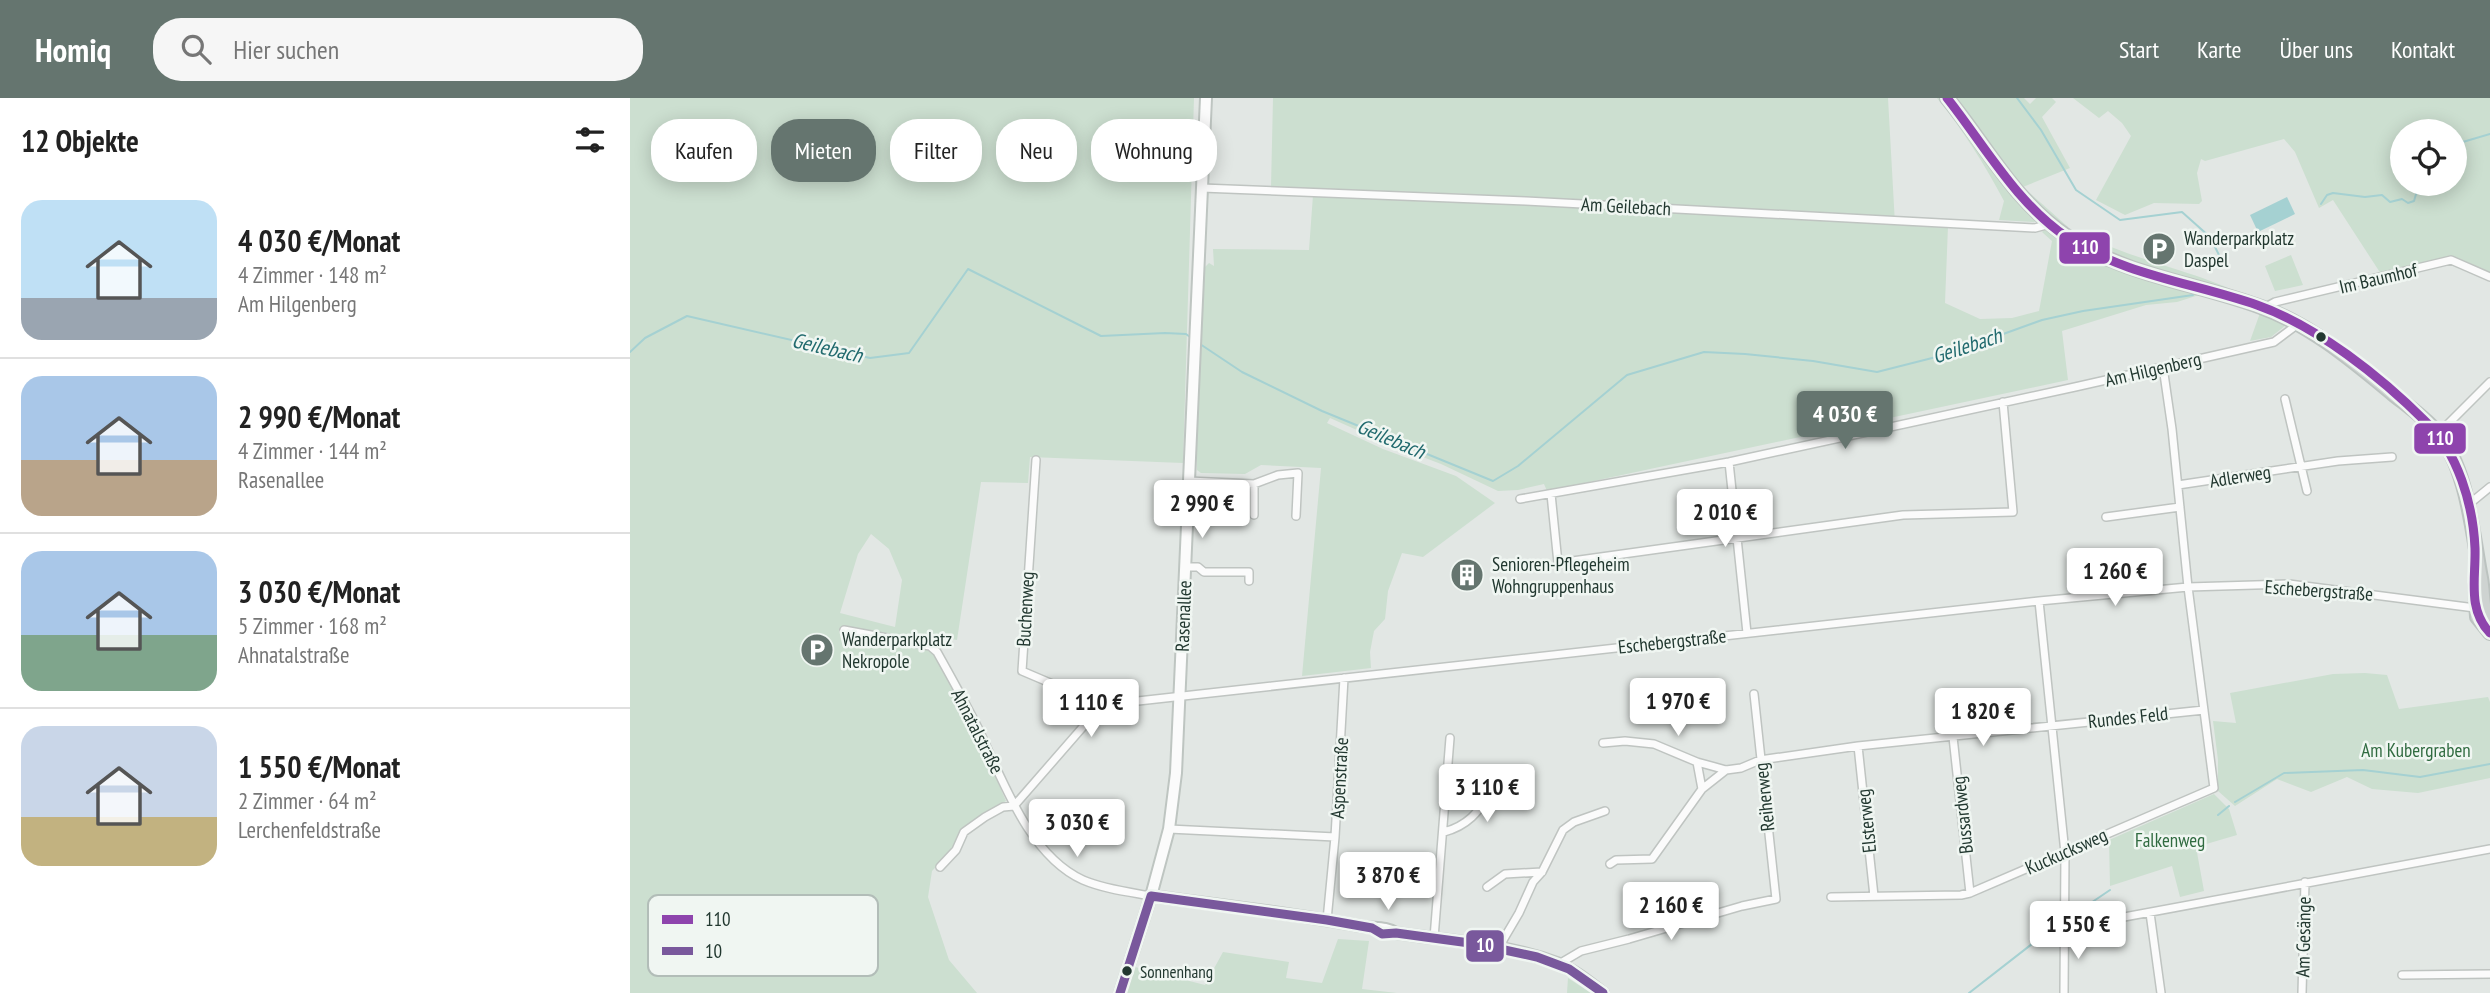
<!DOCTYPE html>
<html lang="de">
<head>
<meta charset="utf-8">
<style>
  body { margin:0; font-family:"PT Sans Narrow",sans-serif; background:#f6f6f6; color:#222; height:100vh; display:flex; flex-direction:column; font-size:26px; white-space:nowrap }
  * { box-sizing:border-box; margin:0 }
  p { font-size:23px; color:#767676 }
  .icon { flex:none; width:38px; height:38px; fill:none; stroke:currentColor; stroke-width:2; stroke-linecap:round; stroke-linejoin:round }
  .map { position:relative; flex:1; overflow:hidden }
  .details { display:flex; flex-direction:column; background:#fff; width:630px }
  .details>* { flex:none }
  .top-card { position:absolute; left:21px; top:21px; width:665px; height:63px; display:flex; gap:14px }
  .controls { position:absolute; left:1760px; top:21px; display:grid; gap:14px }
  .controls a { display:grid; place-items:center; width:77px; height:77px; border-radius:50%; background:#fff; box-shadow:0 4px 18px #0003; font-size:35px }
  .price { position:absolute; translate:-50% -60px; padding:0 16px; border-radius:7px; background:#fff; color:#222; font-size:23px; line-height:46px; filter:drop-shadow(0 2px 4px #0008) }
  .price::after { content:''; position:absolute; left:50%; top:42px; width:21px; height:16px; margin-left:-10px; background:inherit; clip-path:polygon(0 0,100% 0,50% 100%) }
  .price.current { background:#65756f; color:#fff }
  ul { padding:0; list-style:none }
  li { display:flex; align-items:center; gap:21px; height:175px; padding:0 21px }
  li+li { border-top:2px solid #e0e0e0 }
  li span { display:grid; place-items:center; flex:none; width:196px; height:140px; border-radius:21px; color:#555 }
  li>.icon { margin-inline-start:auto }
  span .icon { width:84px; height:84px; fill:#fffc; stroke-width:1 }
  li b { font-size:30px }
  h2 { display:flex; justify-content:space-between; align-items:center; height:84px; padding:0 21px; font-size:30px }
  .pill { padding:0 24px; border-radius:28px; background:#fff; box-shadow:0 4px 18px #0003; font-size:24px; line-height:63px }
  .pill.current { background:#65756f; color:#fff }
  header { display:flex; align-items:center; gap:42px; box-sizing:border-box; height:98px; padding:0 35px; background:#65756f; color:#fff }
  header strong { font-size:33px }
  nav { display:flex; gap:38px; margin-inline-start:auto; font-size:24px }
  .search { width:490px; height:63px; background:#f6f6f6; display:flex; align-items:center; gap:18px; box-sizing:border-box; padding:0 24px; border-radius:28px; color:#767676; font-size:26px }
  main { display:flex; flex:1; min-height:0 }
  .map>svg:first-child { display:block }
  .green { fill:#ccdfd0; fill-rule:evenodd }
  .water { fill:#a5d1d2 }
  .lines { fill:none; stroke-linecap:round; stroke-linejoin:round }
  .stream { stroke:#a5d1d2; stroke-width:2 }
  .street-casing { stroke:#bfc4c1; stroke-width:10 }
  .secondary-casing { stroke:#bec5c1; stroke-width:14 }
  .primary-casing { stroke:#bcc3c0; stroke-width:16 }
  .street { stroke:#fbfbfb; stroke-width:7 }
  .secondary { stroke:#fbfbfb; stroke-width:10 }
  .primary { stroke:#ced3d1; stroke-width:12 }
  .bus-1-casing { stroke:#f0f6f2; stroke-width:14 }
  .bus-2-casing { stroke:#f0f6f2; stroke-width:14 }
  .bus-1 { stroke:#8e44ad; stroke-width:9 }
  .bus-2 { stroke:#79589c; stroke-width:9 }
  .bus-dot { fill:#223830; stroke:#f0f6f2; stroke-width:2.5 }
  .labels { text-anchor:middle; stroke-width:5; stroke-linejoin:round; paint-order:stroke }
  .bus-label { font-size:17px; fill:#223830; stroke:#f0f6f2; text-anchor:start }
  .street-label { font-size:19px; fill:#223830; stroke:#f0f6f2 }
  .poi-label { font-size:19px; fill:#223830; stroke:#f0f6f2; text-anchor:start }
  .park-label { font-size:19px; fill:#306b40; stroke:#f0f6f2 }
  .water-label { font-size:21px; font-style:italic; fill:#216a6e; stroke:#f0f6f2 }
  .key { fill:#f0f6f2; stroke:#b2bdb8; stroke-width:2 }
  .key-label { font-size:19px; fill:#223830 }
  .line-badge { stroke:#f0f6f2; stroke-width:2.5 }
  .badge-label { font-size:19px; text-anchor:middle; font-weight:bold; fill:#fff }
</style>
</head>
<body>
<header>
<strong>Homiq</strong>
<div class="search"><svg class="icon" aria-label="search" viewBox="0 0 24 24"><circle cx="10" cy="10" r="6"/><path d="M15 15l6 6"/></svg>Hier suchen</div>
<nav><a>Start</a><a>Karte</a><a>Über uns</a><a>Kontakt</a></nav>
</header>
<main>
<section class="details">
<h2>12 Objekte<svg class="icon" aria-label="filters" viewBox="0 0 24 24"><path d="M4 7h16M4 17h16"/><circle cx="9" cy="7" r="2"/><circle cx="15" cy="17" r="2"/></svg></h2>
<ul>
<li><span style="background:linear-gradient(#bfe0f5 70%,#9aa5b1 0)"><svg class="icon" aria-label="home" viewBox="0 0 24 24"><path d="M3 11l9-7 9 7M6 9v11h12V9"/></svg></span><div><b>4 030 €/Monat</b><p>4 Zimmer · 148 m²</p><p>Am Hilgenberg</p></div></li>
<li><span style="background:linear-gradient(#a9c7e8 60%,#b9a48a 0)"><svg class="icon" aria-label="home" viewBox="0 0 24 24"><path d="M3 11l9-7 9 7M6 9v11h12V9"/></svg></span><div><b>2 990 €/Monat</b><p>4 Zimmer · 144 m²</p><p>Rasenallee</p></div></li>
<li><span style="background:linear-gradient(#a9c7e8 60%,#7fa58c 0)"><svg class="icon" aria-label="home" viewBox="0 0 24 24"><path d="M3 11l9-7 9 7M6 9v11h12V9"/></svg></span><div><b>3 030 €/Monat</b><p>5 Zimmer · 168 m²</p><p>Ahnatalstraße</p></div></li>
<li><span style="background:linear-gradient(#c9d6e8 65%,#c2b280 0)"><svg class="icon" aria-label="home" viewBox="0 0 24 24"><path d="M3 11l9-7 9 7M6 9v11h12V9"/></svg></span><div><b>1 550 €/Monat</b><p>2 Zimmer · 64 m²</p><p>Lerchenfeldstraße</p></div></li>
</ul>
</section>
<div class="map">
<svg width="1860" height="895" viewBox="0 0 1860 895">
  <rect width="100%" height="100%" fill="#e2e7e4"/>
  <path class="green" d="M0,0H564L553,365L400,359L398,385L351,384L327,542L305,538L376,703L362,711L302,773L298,799L319,862L347,895H0ZM241,436L259,451L272,482L265,529L210,515L228,456Z
    M643,0H1258L1265,126L1318,128L1315,205L1350,221L1382,220L1409,213L1422,143L1412,134L1414,132L1421,134L1450,153L1569,197L1547,204L1516,207L1432,233L1438,282L917,393L914,386L888,392L868,393L811,366L756,345L700,320L697,325L753,351L826,378L865,405L793,459L772,455L758,493L755,521L744,533L740,554L741,570L672,578L691,370L631,367L615,376L571,375L567,372V286L571,266L570,230L575,169L579,165L584,168L583,151L679,152L683,97L840,105L841,96L641,89Z
    M1307,0H1312L1403,117L1405,124L1369,122L1374,103C1355,67 1333,32 1307,0Z
    M1323,0H1394L1400,6L1406,0H1422L1426,4L1412,19L1440,70L1393,89L1438,129H1433L1398,100Z
    M1443,0H1860V174L1819,158L1751,176L1703,102L1689,110L1665,54L1654,41L1575,63L1571,61L1567,75L1572,103L1569,106L1524,105L1495,117L1466,102L1501,38L1492,25L1478,13L1469,20ZM1773,33H1825V86H1773Z
    M1449,133C1506,166 1572,172 1626,204L1491,160L1448,138Z
    M1661,157L1673,187L1645,193L1635,168Z
    M1630,215L1656,227L1641,239L1620,243Z
    M1735,575L1757,577L1769,611L1858,599L1860,604V680L1788,695L1742,691L1717,679L1681,694L1647,681L1605,708L1588,693V662L1583,623L1606,625L1600,595L1703,576Z
    M1584,696L1599,711L1607,737L1566,749L1574,793L1550,799L1542,768L1480,788L1479,742Z
    M708,841L739,843L732,891L767,895H497L505,869L575,887L593,854L659,864L656,880L692,885Z
    M938,880L961,895H937Z"/>
  <path class="water" d="M1657,99L1665,116L1628,134L1620,117Z"/>
  <g class="lines">
    <path class="stream" d="M1387,0L1411,32L1446,92L1490,122L1552,114L1580,139L1592,163
      M1826,46L1860,36
      M1691,106L1697,97L1703,95L1735,99L1752,97L1760,104L1772,101L1778,105L1784,103L1789,86
      M570,246L612,274L692,313L863,383L888,368L997,277L1074,254L1115,256L1183,263L1247,274L1318,256L1412,222L1453,213L1563,197
      M0,254L15,240L57,218L240,260L279,255L338,171L471,238L535,235L556,236L560,239
      M1605,704L1654,675L1733,672L1790,679L1860,666
      M1588,717L1599,708
      M1440,819L1480,792
      M1339,895L1425,828"/>
    <defs>
      <path id="street" d="M572,90L896,103L1405,130L1420,126
        M1634,210L1645,204L1821,162L1860,179
        M1655,301L1677,393
        M1808,336L1860,284
        M406,362L392,573L472,607
        M1099,364L1117,535
        M559,383L624,386L648,377L668,375L666,418
        M624,386V417
        M1548,387L1708,363L1762,359
        M921,396L928,465L1273,417L1383,414L1373,304
        M890,401L1099,364L1445,289L1644,244L1668,226
        M1838,407L1860,389
        M575,412L576,384
        M1476,419L1550,409
        M555,469H568L574,474H619V483
        M1409,503L1435,755L1434,895
        M214,532L300,548L307,554C321,579 335,604 348,630C372,680 398,757 453,782C474,791 499,794 521,798
        M1323,639L1340,795
        M973,645L995,643L1024,646L1067,664L1096,672L1111,670L1130,662L1228,648L1574,612
        M1228,648L1244,798
        M1067,664L1072,691
        M539,731L705,739
        M814,734C847,725 853,703 873,679
        M980,766L986,762L1022,761L1072,691L1096,672
        M310,769L326,752L334,734L355,719L373,709L384,708L472,607L1409,503L1558,489L1659,486L1845,510
        M857,789L875,776L912,774
        M1201,799L1331,797L1340,795L1584,690L1558,489L1542,331L1533,269
        M1520,815L1531,895
        M697,822L705,739L714,580
        M1435,830L1860,751
        M804,840L820,640
        M869,849L889,815L903,784L912,774L933,732L944,724L975,713
        M929,866L951,853L999,841L1112,808L1146,801L1124,596
        M1772,877L1860,876
        M1672,895L1675,784"/>
      <path id="secondary" d="M521,798C591,807 661,815 730,828C743,831 755,828 766,835C820,843 875,846 927,865C944,872 959,884 973,895
        M490,895L521,798L539,731L546,675L576,0"/>
      <path id="primary" d="M1317,0C1357,48 1384,104 1438,139C1496,178 1567,185 1631,209C1681,227 1723,263 1763,296C1778,308 1795,320 1807,334C1838,371 1842,434 1851,480C1854,496 1852,512 1860,526
        M1845,488L1847,519L1860,535"/>
    </defs>
    <use href="#street" class="street-casing"/>
    <use href="#secondary" class="secondary-casing"/>
    <use href="#primary" class="primary-casing"/>
    <use href="#street" class="street"/>
    <use href="#secondary" class="secondary"/>
    <use href="#primary" class="primary"/>
    <defs>
      <path id="bus-1" d="M1317,0C1355,48 1386,105 1438,140C1494,177 1564,185 1627,207C1687,228 1751,279 1796,324C1828,355 1843,406 1845,450C1846,480 1837,511 1860,535"/>
      <path id="bus-2" d="M521,798L697,822L742,830L752,836L766,835L847,846L907,859L939,871L973,895
        M490,895L521,798"/>
    </defs>
    <use href="#bus-1" class="bus-1-casing"/>
    <use href="#bus-2" class="bus-2-casing"/>
    <use href="#bus-1" class="bus-1"/>
    <use href="#bus-2" class="bus-2"/>
  </g>
  <defs>
    <symbol id="parking-disc" viewBox="-11 -11 22 22"><circle r="9.5" fill="#65756f" stroke="#f0f6f2"/><path d="M-3.5-5.5H1a3.5 3.5 0 0 1 0 7H-1V5.5H-3.5ZM-1-3.4V-.6H.8a1.4 1.4 0 0 0 0-2.8Z" fill="#fff"/></symbol>
    <symbol id="building-disc" viewBox="-11 -11 22 22"><circle r="9.5" fill="#65756f" stroke="#f0f6f2"/><path d="M-4-6H4V6H1V3H-1V6H-4ZM-2.5-4.3h1.7v1.8h-1.7ZM.8-4.3h1.7v1.8H.8ZM-2.5-1h1.7V.8h-1.7ZM.8-1h1.7V.8H.8Z" fill="#fff"/></symbol>
  </defs>
  <g fill-rule="evenodd">
    <use href="#parking-disc" x="1510" y="132" width="38" height="38"/>
    <use href="#building-disc" x="818" y="458" width="38" height="38"/>
    <use href="#parking-disc" x="168" y="533" width="38" height="38"/>
  </g>
  <g class="bus-dot">
    <circle cx="1691" cy="239" r="6"/>
    <circle cx="497" cy="873" r="6"/>
  </g>
  <g class="labels">
    <g class="bus-label">
      <text x="510" y="880">Sonnenhang</text>
    </g>
    <g class="street-label">
      <text transform="translate(996 108) rotate(3)" y="7">Am Geilebach</text>
      <text transform="translate(1748 180) rotate(-13)" y="7">Im Baumhof</text>
      <text transform="translate(1523 271) rotate(-13)" y="7">Am Hilgenberg</text>
      <text transform="translate(1610 378) rotate(-9)" y="7">Adlerweg</text>
      <text transform="translate(1689 492) rotate(4)" y="7">Eschebergstraße</text>
      <text transform="translate(395 511) rotate(-87)" y="7">Buchenweg</text>
      <text transform="translate(553 518) rotate(-88)" y="7">Rasenallee</text>
      <text transform="translate(1042 543) rotate(-6)" y="7">Eschebergstraße</text>
      <text transform="translate(1498 619) rotate(-6)" y="7">Rundes Feld</text>
      <text transform="translate(348 633) rotate(63)" y="7">Ahnatalstraße</text>
      <text transform="translate(709 680) rotate(-87)" y="7">Aspenstraße</text>
      <text transform="translate(1134 699) rotate(-96)" y="7">Reiherweg</text>
      <text transform="translate(1332 717) rotate(-96)" y="7">Bussardweg</text>
      <text transform="translate(1236 723) rotate(-96)" y="7">Elsterweg</text>
      <text transform="translate(1436 753) rotate(-24)" y="7">Kuckucksweg</text>
      <text transform="translate(1673 839) rotate(-89)" y="7">Am Gesänge</text>
    </g>
    <g class="poi-label">
      <text x="1554" y="147">Wanderparkplatz<tspan x="1554" dy="22">Daspel</tspan></text>
      <text x="862" y="473">Senioren-Pflegeheim<tspan x="862" dy="22">Wohngruppenhaus</tspan></text>
      <text x="212" y="548">Wanderparkplatz<tspan x="212" dy="22">Nekropole</tspan></text>
    </g>
    <g class="park-label">
      <text x="1786" y="659">Am Kubergraben</text>
      <text x="1540" y="749">Falkenweg</text>
    </g>
    <g class="water-label">
      <text transform="translate(1337 248) rotate(-18)" y="7">Geilebach</text>
      <text transform="translate(197 250) rotate(13)" y="7">Geilebach</text>
      <text transform="translate(761 341) rotate(23)" y="7">Geilebach</text>
    </g>
  </g>
  <rect x="18" y="797" width="230" height="81" rx="10" class="key"/>
  <rect x="32" y="817" width="31" height="9" fill="#8e44ad"/>
  <rect x="32" y="849" width="31" height="8" fill="#79589c"/>
  <g class="key-label">
    <text x="75" y="828">110</text>
    <text x="75" y="860">10</text>
  </g>
  <g class="line-badge">
    <rect x="1428" y="133" width="53" height="34" rx="7" fill="#8e44ad"/>
    <rect x="1783" y="324" width="54" height="33" rx="7" fill="#8e44ad"/>
    <rect x="835" y="831" width="40" height="34" rx="7" fill="#79589c"/>
  </g>
  <g class="badge-label">
    <text x="1455" y="156">110</text>
    <text x="1810" y="347">110</text>
    <text x="855" y="854">10</text>
  </g>
</svg>
<div class="controls">
<a><svg class="icon" aria-label="locate" viewBox="0 0 24 24"><circle cx="12" cy="12" r="6"/><path d="M12 2v4M12 18v4M2 12h4M18 12h4"/></svg></a>
</div>
<b class="price current" style="left:1215px;top:353px">4 030 €</b>
<b class="price" style="left:572px;top:442px">2 990 €</b>
<b class="price" style="left:1095px;top:451px">2 010 €</b>
<b class="price" style="left:1485px;top:510px">1 260 €</b>
<b class="price" style="left:1048px;top:640px">1 970 €</b>
<b class="price" style="left:461px;top:641px">1 110 €</b>
<b class="price" style="left:1353px;top:650px">1 820 €</b>
<b class="price" style="left:857px;top:726px">3 110 €</b>
<b class="price" style="left:447px;top:761px">3 030 €</b>
<b class="price" style="left:758px;top:814px">3 870 €</b>
<b class="price" style="left:1041px;top:844px">2 160 €</b>
<b class="price" style="left:1448px;top:863px">1 550 €</b>
<div class="top-card">
<a class="pill">Kaufen</a>
<a class="pill current">Mieten</a>
<a class="pill">Filter</a>
<a class="pill">Neu</a>
<a class="pill">Wohnung</a>
</div>
</div>
</main>
</body>
</html>
